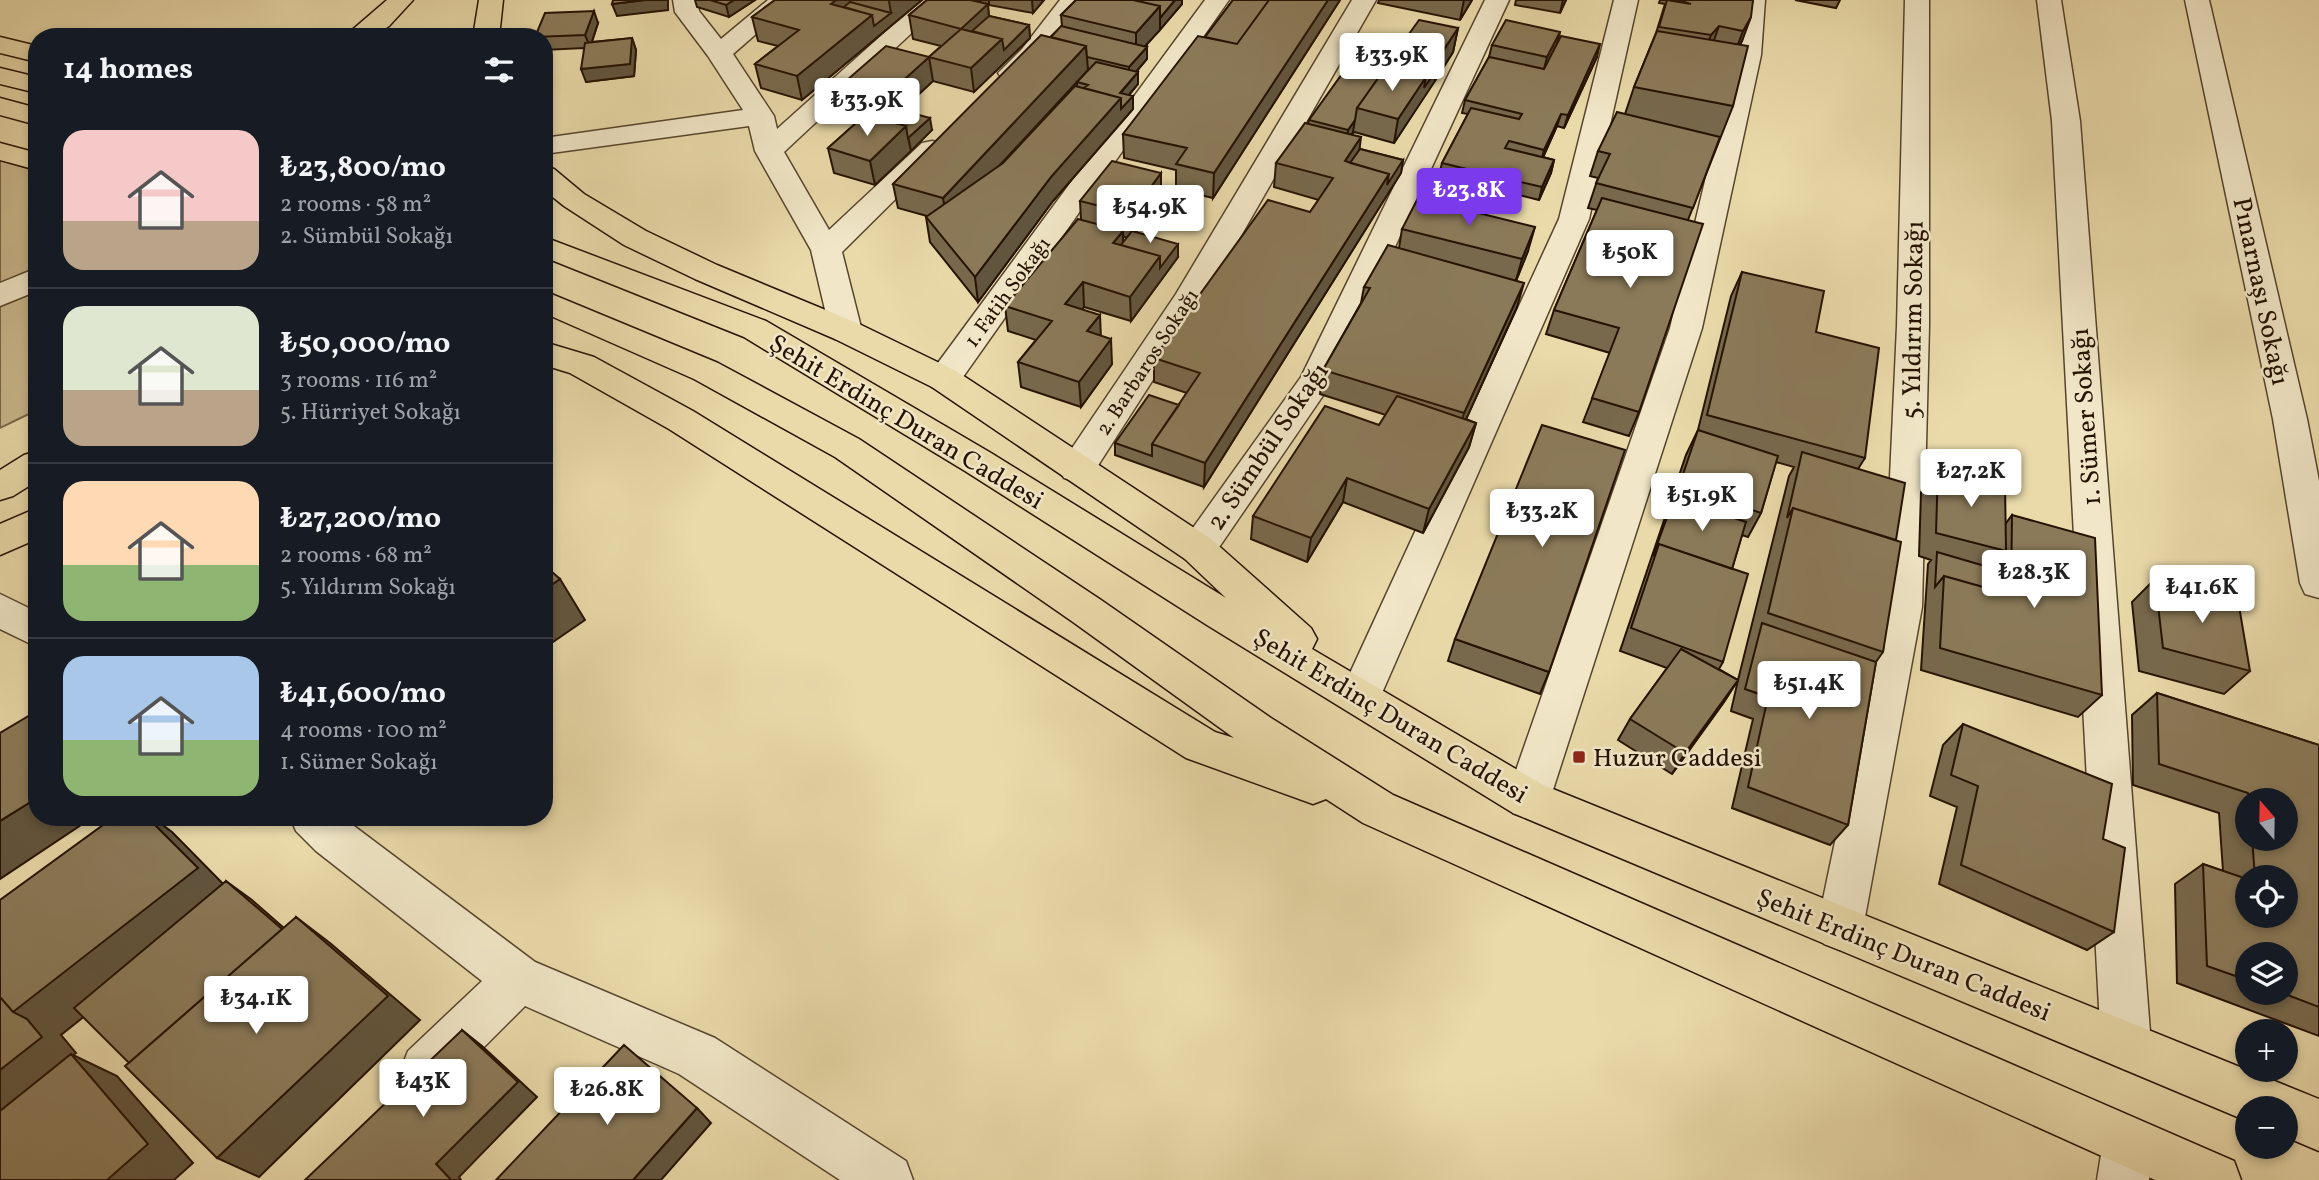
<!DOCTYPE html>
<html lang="en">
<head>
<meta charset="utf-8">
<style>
  body { margin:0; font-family:Vollkorn,serif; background:#242831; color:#f1f3f6; height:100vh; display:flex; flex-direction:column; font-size:26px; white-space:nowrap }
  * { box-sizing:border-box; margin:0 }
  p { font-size:23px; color:#9ea1a6 }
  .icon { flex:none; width:38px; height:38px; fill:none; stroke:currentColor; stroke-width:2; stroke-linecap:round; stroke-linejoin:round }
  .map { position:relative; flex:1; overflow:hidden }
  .panel { position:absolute; left:28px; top:28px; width:525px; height:798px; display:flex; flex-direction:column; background:#171b24; border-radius:28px; box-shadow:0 4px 10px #0003 }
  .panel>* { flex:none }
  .needle { width:46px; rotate:340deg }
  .fabs { position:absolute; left:2235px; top:788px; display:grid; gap:14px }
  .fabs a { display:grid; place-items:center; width:63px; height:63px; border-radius:50%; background:#171b24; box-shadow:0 4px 10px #0003; font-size:35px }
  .price { position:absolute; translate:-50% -60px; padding:0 16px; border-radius:7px; background:#fff; color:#222; font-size:23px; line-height:46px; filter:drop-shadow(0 2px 4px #0008) }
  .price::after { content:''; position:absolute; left:50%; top:42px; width:21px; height:16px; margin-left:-10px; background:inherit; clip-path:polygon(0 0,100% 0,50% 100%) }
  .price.active { background:#7c3aed; color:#fff }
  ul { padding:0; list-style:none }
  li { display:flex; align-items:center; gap:21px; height:175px; padding:0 35px }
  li+li { border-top:2px solid #363941 }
  li span { display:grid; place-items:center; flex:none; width:196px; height:140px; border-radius:21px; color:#555 }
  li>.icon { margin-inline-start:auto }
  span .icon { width:84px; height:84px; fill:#fffc; stroke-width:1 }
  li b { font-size:30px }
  h2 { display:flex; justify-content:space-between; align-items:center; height:84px; padding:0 35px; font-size:30px }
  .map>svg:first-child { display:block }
  .green { fill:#c9b88d; stroke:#776548; stroke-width:2 }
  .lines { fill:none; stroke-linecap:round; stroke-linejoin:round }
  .minor-casing { stroke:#56442c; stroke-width:3 }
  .major-casing { stroke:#251202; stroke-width:3 }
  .minor { fill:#f1e7c8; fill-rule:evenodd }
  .major { fill:#eadaaa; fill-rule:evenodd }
  .wall { fill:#78694d; stroke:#251202; stroke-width:2; fill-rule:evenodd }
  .shaded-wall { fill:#61553e; stroke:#251202; stroke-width:2 }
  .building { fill:#8b7a59; stroke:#251202; stroke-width:2 }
  .poi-dot { fill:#8f2418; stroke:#f1e7c8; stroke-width:2.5 }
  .labels { text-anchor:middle; stroke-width:5; stroke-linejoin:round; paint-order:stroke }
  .far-street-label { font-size:21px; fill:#251202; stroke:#f1e7c8 }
  .street-label { font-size:26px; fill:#251202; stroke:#f1e7c8 }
  .poi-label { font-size:26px; fill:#251202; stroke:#f1e7c8; text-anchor:start }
</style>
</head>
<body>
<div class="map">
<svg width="2319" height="1180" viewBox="0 0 2319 1180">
  <rect width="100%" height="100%" fill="#eadaaa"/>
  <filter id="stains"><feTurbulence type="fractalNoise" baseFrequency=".00286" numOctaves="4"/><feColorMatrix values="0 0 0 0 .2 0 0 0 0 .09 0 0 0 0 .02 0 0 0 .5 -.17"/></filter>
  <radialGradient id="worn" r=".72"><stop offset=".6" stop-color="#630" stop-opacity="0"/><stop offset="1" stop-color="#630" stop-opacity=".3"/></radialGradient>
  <path class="green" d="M0,160L37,171V410L0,428Z"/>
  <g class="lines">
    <defs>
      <path id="minor" d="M673,0H697L699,11L721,39L768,0H795L733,54L774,116L777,129L921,0H947L784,152L829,230L922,143L932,141L942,143L946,149L842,252L862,331L857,339L846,342L835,339L830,331L811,250L755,151L749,126L544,154V138L743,110L708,56L675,12Z
        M1060,0H1085C1073,18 1036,72 1018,79C1012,81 1007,80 1002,79L998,73L1022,49Z
        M1205,0H1229L956,387L944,390L932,387L927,379L932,371Z
        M1352,0H1376L1206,297L1090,478L1077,482L1064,478L1059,469L1064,460L1176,294Z
        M1485,0H1509L1333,381L1211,559L1198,563L1185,559L1179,549L1185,539L1301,377Z
        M1614,0H1638L1589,219L1375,709L1360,714L1345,709L1339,697L1559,219Z
        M1741,0H1765L1761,55L1702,328L1550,799L1543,813L1528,818L1513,813L1506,799L1670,328L1735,55Z
        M1905,0H1929V326L1922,607L1863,928L1856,944L1840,950L1824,944L1817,928L1884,607L1897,326Z
        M2037,0H2061L2080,121L2151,1045L2143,1062L2126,1070L2109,1062L2101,1045L2052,121Z
        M2185,0H2209L2307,419L2319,481V598L2305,594L2300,583L2273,419Z
        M37,268V291L0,306V283Z
        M0,594L37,612V647L0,629Z
        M290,817H342L535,962L715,1038L906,1161L913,1180H840L679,1074L525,1006L444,1087L426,1094L408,1087L401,1069L408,1051L482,981L316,851L296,831Z
        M2129,1116L2147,1124L2155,1142L2149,1180H2097L2103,1142L2111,1124Z"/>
      <path id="major" d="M387,0H413L389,26L373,37H344Z
        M479,0H503L499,37H473Z
        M0,37L37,46V62L0,53Z
        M0,68L37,77V93L0,84Z
        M0,98L37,108V125L0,115Z
        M0,143L37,153V170L0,160Z
        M544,166L554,169L584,194L646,231L717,265L857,323L956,371L1211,539L1311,628L1317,639L1312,649L1543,785L2319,1099V1151L2286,1137V1108H2247V1121L1513,813L1207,625L965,471L744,337L544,257V237L766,321L991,453L1226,598L1185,559L932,387L835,339L695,279L624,245L564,206L544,190Z
        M544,291L718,363L859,439L1101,600L1271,718L1393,795L2234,1161L2241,1180H2155L1363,823L1326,799L1313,804L1186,758L669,429L570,373L544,365V342L594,357L693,411L1215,732L1234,738L1073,622L835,457L694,379L544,313Z
        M37,451V481L13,496L0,500V470L24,455Z
        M37,508V539L0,555V524Z"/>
    </defs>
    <use href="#minor" class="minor-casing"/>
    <use href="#major" class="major-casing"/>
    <use href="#minor" class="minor"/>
    <use href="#major" class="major"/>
  </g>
  <path class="wall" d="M695,0H755L729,17L697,7Z
    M775,0H922L802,100L761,88L755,64L778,46L758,41L752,17Z
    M927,0H1044L1033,13L989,5L988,6L989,16L1029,25L1030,38L974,92L933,81L902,110L932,130L875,185L834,173L828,148L856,123L836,118L831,94L929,57L941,46L913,39L909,15Z
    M1076,0H1182V4L1145,46L1147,47V59L1136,72L1138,84L1129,95L1133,109L1053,201L978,302L930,242L926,217L927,216L898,208L893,184L1062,26L1061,15ZM1088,70L1077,82V86L1003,163L998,166Z
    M1233,0H1340L1213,198L1176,189V170L1124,158L1123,134L1205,37Z
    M1379,0H1472L1460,20L1378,3Z
    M1516,0H1566L1560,13L1515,5Z
    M1660,0H1753L1742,41L1740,45L1733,106L1688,220L1639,412L1629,436L1583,422L1610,353L1546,334L1554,310L1597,210L1588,208L1598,178L1590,176L1598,151L1625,114L1634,87L1656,33L1665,4L1659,3Z
    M1795,0H1840L1836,8Z
    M598,23L592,42L632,38L636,50L634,76L586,82L584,48L544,50V37Z
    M1458,28L1453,52L1394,143L1354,132L1352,135L1360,149L1403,160L1401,173L1204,487L1115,455V443L1179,405L1187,393L1154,382V358L1310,212L1319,200L1274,187L1276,163L1308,124L1309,120L1398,50L1399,48Z
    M1557,43L1597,57L1564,128L1557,126L1543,157L1554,160L1551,173L1539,200L1439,175L1442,163L1468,114L1462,113L1465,100L1489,57L1492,45Z
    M1161,173V197L1136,232L1178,257L1131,321L1084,307L1082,309L1101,336L1112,364L1081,407L1021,387L1018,362L1036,340L1008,331L1005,306L1081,220L1080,201ZM1123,236L1127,238L1123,243Z
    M1402,229L1528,251L1516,280L1517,307L1466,419L1476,423L1469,447L1423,533L1343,502L1307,562L1251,539L1253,516L1379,425L1386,415L1320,394L1323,370L1361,303L1364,287L1399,248Z
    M1742,272L1816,332L1865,458L1858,469L1896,540L1883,652L1876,662L1848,825L1830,845L1732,808L1753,719L1731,711L1738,680L1724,702L1672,774L1618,740L1630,719L1667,668L1620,651L1686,455L1698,430L1731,296ZM1776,462L1794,467L1789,476L1738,680L1719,669L1723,662L1732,569L1742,535L1748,537L1761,513Z
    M1938,468L2006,523L2012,515L2102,695L2078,717L1921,670L1928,564L1931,560L1919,556L1921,492Z
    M2155,579L2250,671L2224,694L2139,671L2132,602Z
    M1455,639L1549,672L1540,694L1448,661Z
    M2157,693L2319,745V1036L2177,983L2175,884L2203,864L2223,871L2219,813L2133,785L2132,715ZM2247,800H2286V838H2247ZM2247,877H2286L2247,915ZM2247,954L2286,992H2247Z
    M1963,724L2103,839L2114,932L2087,950L1939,884L1957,807L1930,796L1943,745Z"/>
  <path class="shaded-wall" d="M645,0H668V10L617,16L612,4Z
    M734,0H755L729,17L726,5Z
    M836,0H850L853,15L831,4Z
    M890,0H922L802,100L797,76L872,15L891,13L889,1Z
    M981,0H989V5L988,6L990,28L974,43L961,29Z
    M1032,0H1044L1033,13L1032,1Z
    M1175,0H1182V4L1160,30V18Z
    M1328,0H1340L1213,198L1214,173Z
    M1464,0H1472L1460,20Z
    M1563,0H1566L1560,13Z
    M1160,6V30L1136,56V33Z
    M594,11L598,23L590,47L585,35Z
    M1751,17L1742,41L1734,55L1743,31Z
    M1029,25L1030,38L974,92L971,68L1002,39Z
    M1719,26L1711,49L1702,59L1711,35Z
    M1458,28L1453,52L1435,81L1439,57Z
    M1560,32L1554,56L1541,81L1547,57Z
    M632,38L636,50L634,76L586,82L581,69Z
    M1600,44L1597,57L1564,128L1568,115Z
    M1086,46L1088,70L947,222L943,198Z
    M1147,47V59L1129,80V67Z
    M929,57L933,81L880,130L875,106Z
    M1437,69L1435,81L1394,143L1398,119L1426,77Z
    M1138,72V84L1121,104L1133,96V109L1053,201L978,302L975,277L1051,177Z
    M1561,114L1557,126L1541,162L1544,150Z
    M930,118L932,130L911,151L908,138Z
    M1355,120L1353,132L1347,143L1348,130Z
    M906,126L911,151L875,185L870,161Z
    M1361,137L1358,162L1349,175L1345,161Z
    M1403,160L1401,173L1204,487L1205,463L1389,174Z
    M1554,160L1551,173L1539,200L1542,187Z
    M1161,173V197L1131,239V214Z
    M1535,227L1528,251L1515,284L1522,259Z
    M1123,231V256L1113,243Z
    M1178,244V257L1131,321L1130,297L1160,256Z
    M1083,282L1084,307L1067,329L1065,304Z
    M1524,283L1517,307L1458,437L1464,413Z
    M1100,315L1101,339L1087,331Z
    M1111,339L1112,364L1081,407L1079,382Z
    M1476,423L1469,447L1423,533L1429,509Z
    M1347,478L1343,502L1307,562L1311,538Z
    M560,579L585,620L544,648V590Z
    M1738,680L1724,702L1672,774L1685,753Z
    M37,798V817H93L0,879V821Z
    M147,817H152L172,832L235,896L61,1035L76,1053L73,1055L117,1076L193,1163L174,1180H107L0,1114V1070L13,1012Z
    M226,881L252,900L316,956L169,1088Z
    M296,917L330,943L420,1020L259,1177L217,1158Z
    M462,1030L482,1046L537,1097L459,1177L461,1180H451L436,1164Z
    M697,1108L711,1123L661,1180H633Z"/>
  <path class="building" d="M613,0H645L612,4Z
    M710,0H734L726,5Z
    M775,0H836L831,4L872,15L797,76L755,64L799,30L752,17Z
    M927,0H970L988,4L961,29L909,15Z
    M1076,0H1133L1160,6L1136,33L1061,15Z
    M1138,0H1175L1160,18V6L1137,1Z
    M1233,0H1269L1237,44L1205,37Z
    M1269,0H1328L1214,173L1176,164L1187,148L1123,134L1198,36L1237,44Z
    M1667,0L1691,4L1678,0H1753L1751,17L1743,31L1719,26L1711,35L1659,27Z
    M850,2L891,13L874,26L872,15L844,7Z
    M594,11L585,35L535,37L545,13Z
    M989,16L1029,25L1004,50L1002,39L972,31Z
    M1419,20L1458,28L1439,57L1399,48Z
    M1506,20L1560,32L1547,57L1492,45Z
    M1061,26L1147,47L1129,67L1087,57L1086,46L1051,37Z
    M961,29L1002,39L971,68L929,57L875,106L831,94L886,46L929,57Z
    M1657,31L1748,46L1733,106L1634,87Z
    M1041,35L1086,46L943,198L893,184Z
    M1561,36L1600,44L1568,115L1561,114L1544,150L1509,141L1505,148L1554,160L1542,187L1442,163L1471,108L1519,119L1522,114L1465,100L1489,57L1544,69Z
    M632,38L630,64L581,69L585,43Z
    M1365,42L1398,50L1397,59L1437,69L1424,88L1426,77L1386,67L1357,108L1355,120L1348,130L1309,120Z
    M1096,62L1138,72L1120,93L1133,96L1121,109V98L1084,88L1088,85L1077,82Z
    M1386,67L1426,77L1398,119L1357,108Z
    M1075,86L1121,98L1051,177L975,277L926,217L1003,163Z
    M889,107L930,118L908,138L906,126L877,118Z
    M1617,112L1720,137L1693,208L1596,183L1610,154L1598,151Z
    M865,115L906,126L870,161L828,148Z
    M1305,123L1361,137L1345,161L1389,174L1205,463L1152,444L1200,373L1154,358L1268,200L1310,212L1333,178L1276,163Z
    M1360,149L1403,160L1387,185L1389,174L1350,163Z
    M1112,161L1161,173L1131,214L1080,201Z
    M1418,198L1535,227L1522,259L1402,229Z
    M1602,198L1703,224L1639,412L1592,398L1619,328L1554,310Z
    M1078,219L1123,231L1113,243L1160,256L1130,297L1083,282L1065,304L1100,315L1087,331L1111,339L1079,382L1018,362L1052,321L1005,306Z
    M1132,231L1178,244L1160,268V256L1121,245Z
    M1388,245L1524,283L1464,413L1323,370L1370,288L1364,287Z
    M1742,272L1824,291L1816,332L1879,348L1865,458L1707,415Z
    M1149,395L1179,405L1152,444V456L1115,443Z
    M1397,396L1476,423L1429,509L1347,478L1311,538L1253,516L1325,406L1379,425Z
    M1542,425L1625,450L1549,672L1455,639Z
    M1698,430L1778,456L1761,513L1679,486Z
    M1802,452L1905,483L1896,540L1793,508L1787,518Z
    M1938,468L2005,484L2006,551L1936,533Z
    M1674,498L1746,522L1732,569L1659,544L1653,556Z
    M1793,508L1901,542L1883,652L1768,613Z
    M2012,515L2095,538L2102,695L1940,648L1944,576L2011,595Z
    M1659,544L1748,574L1723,662L1631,628Z
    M1937,552L2002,571L2001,592L1944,576L1935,587Z
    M544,565L560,579L544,590Z
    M2155,579L2238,600L2250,671L2163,648Z
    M1762,623L1876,662L1848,825L1748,787L1768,697L1745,689Z
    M1681,649L1738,680L1685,753L1630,719Z
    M2157,693L2319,745V1007L2280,992H2286V954H2247V980L2207,966L2203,864L2247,879V915H2286V877H2255L2252,838H2286V800H2249L2248,793L2159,764Z
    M37,711V798L0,821V733Z
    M1963,724L2112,784L2103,839L2125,848L2114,932L1961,865L1978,786L1951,775Z
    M114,817H147L198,868L13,1012L0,997V900Z
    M226,881L282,929L129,1063L74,1008Z
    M296,917L388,996L217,1158L125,1066Z
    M0,997L13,1012L27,1019L42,1037L0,1070Z
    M462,1030L518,1082L436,1164L451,1180H305Z
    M624,1045L697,1108L633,1180H496Z
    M71,1054L148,1144L107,1180H0V1111Z"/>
  <rect class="poi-dot" x="1572" y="750" width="14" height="14" rx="3.5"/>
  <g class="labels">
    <g class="far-street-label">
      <text transform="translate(1007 292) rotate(-54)" y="7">1. Fatih Sokağı</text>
      <text transform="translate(1147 362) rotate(-57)" y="7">2. Barbaros Sokağı</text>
    </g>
    <g class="street-label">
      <text transform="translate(2262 291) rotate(78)" y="9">Pınarnaşı Sokağı</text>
      <text transform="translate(1912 320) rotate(-89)" y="9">5. Yıldırım Sokağı</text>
      <text transform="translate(2085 417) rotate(-94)" y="9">1. Sümer Sokağı</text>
      <text transform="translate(907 421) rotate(31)" y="9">Şehit Erdinç Duran Caddesi</text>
      <text transform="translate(1267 446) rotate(-56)" y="9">2. Sümbül Sokağı</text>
      <text transform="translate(1391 715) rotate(31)" y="9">Şehit Erdinç Duran Caddesi</text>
      <text transform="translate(1904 954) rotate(22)" y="9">Şehit Erdinç Duran Caddesi</text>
    </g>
    <g class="poi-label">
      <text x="1593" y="766">Huzur Caddesi</text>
    </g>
  </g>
  <rect width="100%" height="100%" filter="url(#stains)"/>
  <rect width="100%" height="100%" fill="url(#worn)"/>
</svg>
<div class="fabs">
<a><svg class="needle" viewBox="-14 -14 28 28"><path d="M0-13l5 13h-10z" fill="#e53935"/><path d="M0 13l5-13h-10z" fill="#9ea1a6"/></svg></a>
<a><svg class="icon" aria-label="locate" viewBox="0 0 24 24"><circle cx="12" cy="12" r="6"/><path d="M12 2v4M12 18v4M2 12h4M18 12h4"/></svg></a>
<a><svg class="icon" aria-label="layers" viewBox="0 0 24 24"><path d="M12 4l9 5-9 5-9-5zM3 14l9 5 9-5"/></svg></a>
<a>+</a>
<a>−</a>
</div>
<b class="price" style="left:1392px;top:93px">₺33.9K</b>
<b class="price" style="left:867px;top:138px">₺33.9K</b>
<b class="price active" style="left:1469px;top:228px">₺23.8K</b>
<b class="price" style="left:1150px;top:245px">₺54.9K</b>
<b class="price" style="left:1630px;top:290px">₺50K</b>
<b class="price" style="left:1971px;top:509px">₺27.2K</b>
<b class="price" style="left:1702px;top:533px">₺51.9K</b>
<b class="price" style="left:1542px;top:549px">₺33.2K</b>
<b class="price" style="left:2034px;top:610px">₺28.3K</b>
<b class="price" style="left:2202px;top:625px">₺41.6K</b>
<b class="price" style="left:1809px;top:721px">₺51.4K</b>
<b class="price" style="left:256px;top:1036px">₺34.1K</b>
<b class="price" style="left:423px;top:1119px">₺43K</b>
<b class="price" style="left:607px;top:1127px">₺26.8K</b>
<section class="panel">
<h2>14 homes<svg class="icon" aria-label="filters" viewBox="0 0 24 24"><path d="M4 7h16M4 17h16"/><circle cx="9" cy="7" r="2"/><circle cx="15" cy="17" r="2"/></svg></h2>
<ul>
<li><span style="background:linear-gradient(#f6c9c9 65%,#b9a48a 0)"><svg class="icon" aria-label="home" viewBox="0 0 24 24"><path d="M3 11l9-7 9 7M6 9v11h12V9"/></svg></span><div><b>₺23,800/mo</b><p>2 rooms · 58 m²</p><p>2. Sümbül Sokağı</p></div></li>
<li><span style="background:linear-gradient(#dfe7d0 60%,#b9a48a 0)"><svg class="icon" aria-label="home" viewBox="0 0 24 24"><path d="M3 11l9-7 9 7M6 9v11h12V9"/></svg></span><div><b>₺50,000/mo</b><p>3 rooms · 116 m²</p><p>5. Hürriyet Sokağı</p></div></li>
<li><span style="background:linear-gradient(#ffd9b3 60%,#8fb573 0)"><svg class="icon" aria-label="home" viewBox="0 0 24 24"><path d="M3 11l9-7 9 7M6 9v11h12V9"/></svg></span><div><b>₺27,200/mo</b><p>2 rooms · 68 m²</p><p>5. Yıldırım Sokağı</p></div></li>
<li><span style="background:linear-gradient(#a9c7e8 60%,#8fb573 0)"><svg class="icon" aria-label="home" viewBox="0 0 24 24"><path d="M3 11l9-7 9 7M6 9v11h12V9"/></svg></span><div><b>₺41,600/mo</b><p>4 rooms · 100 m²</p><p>1. Sümer Sokağı</p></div></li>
</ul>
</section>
</div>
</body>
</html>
